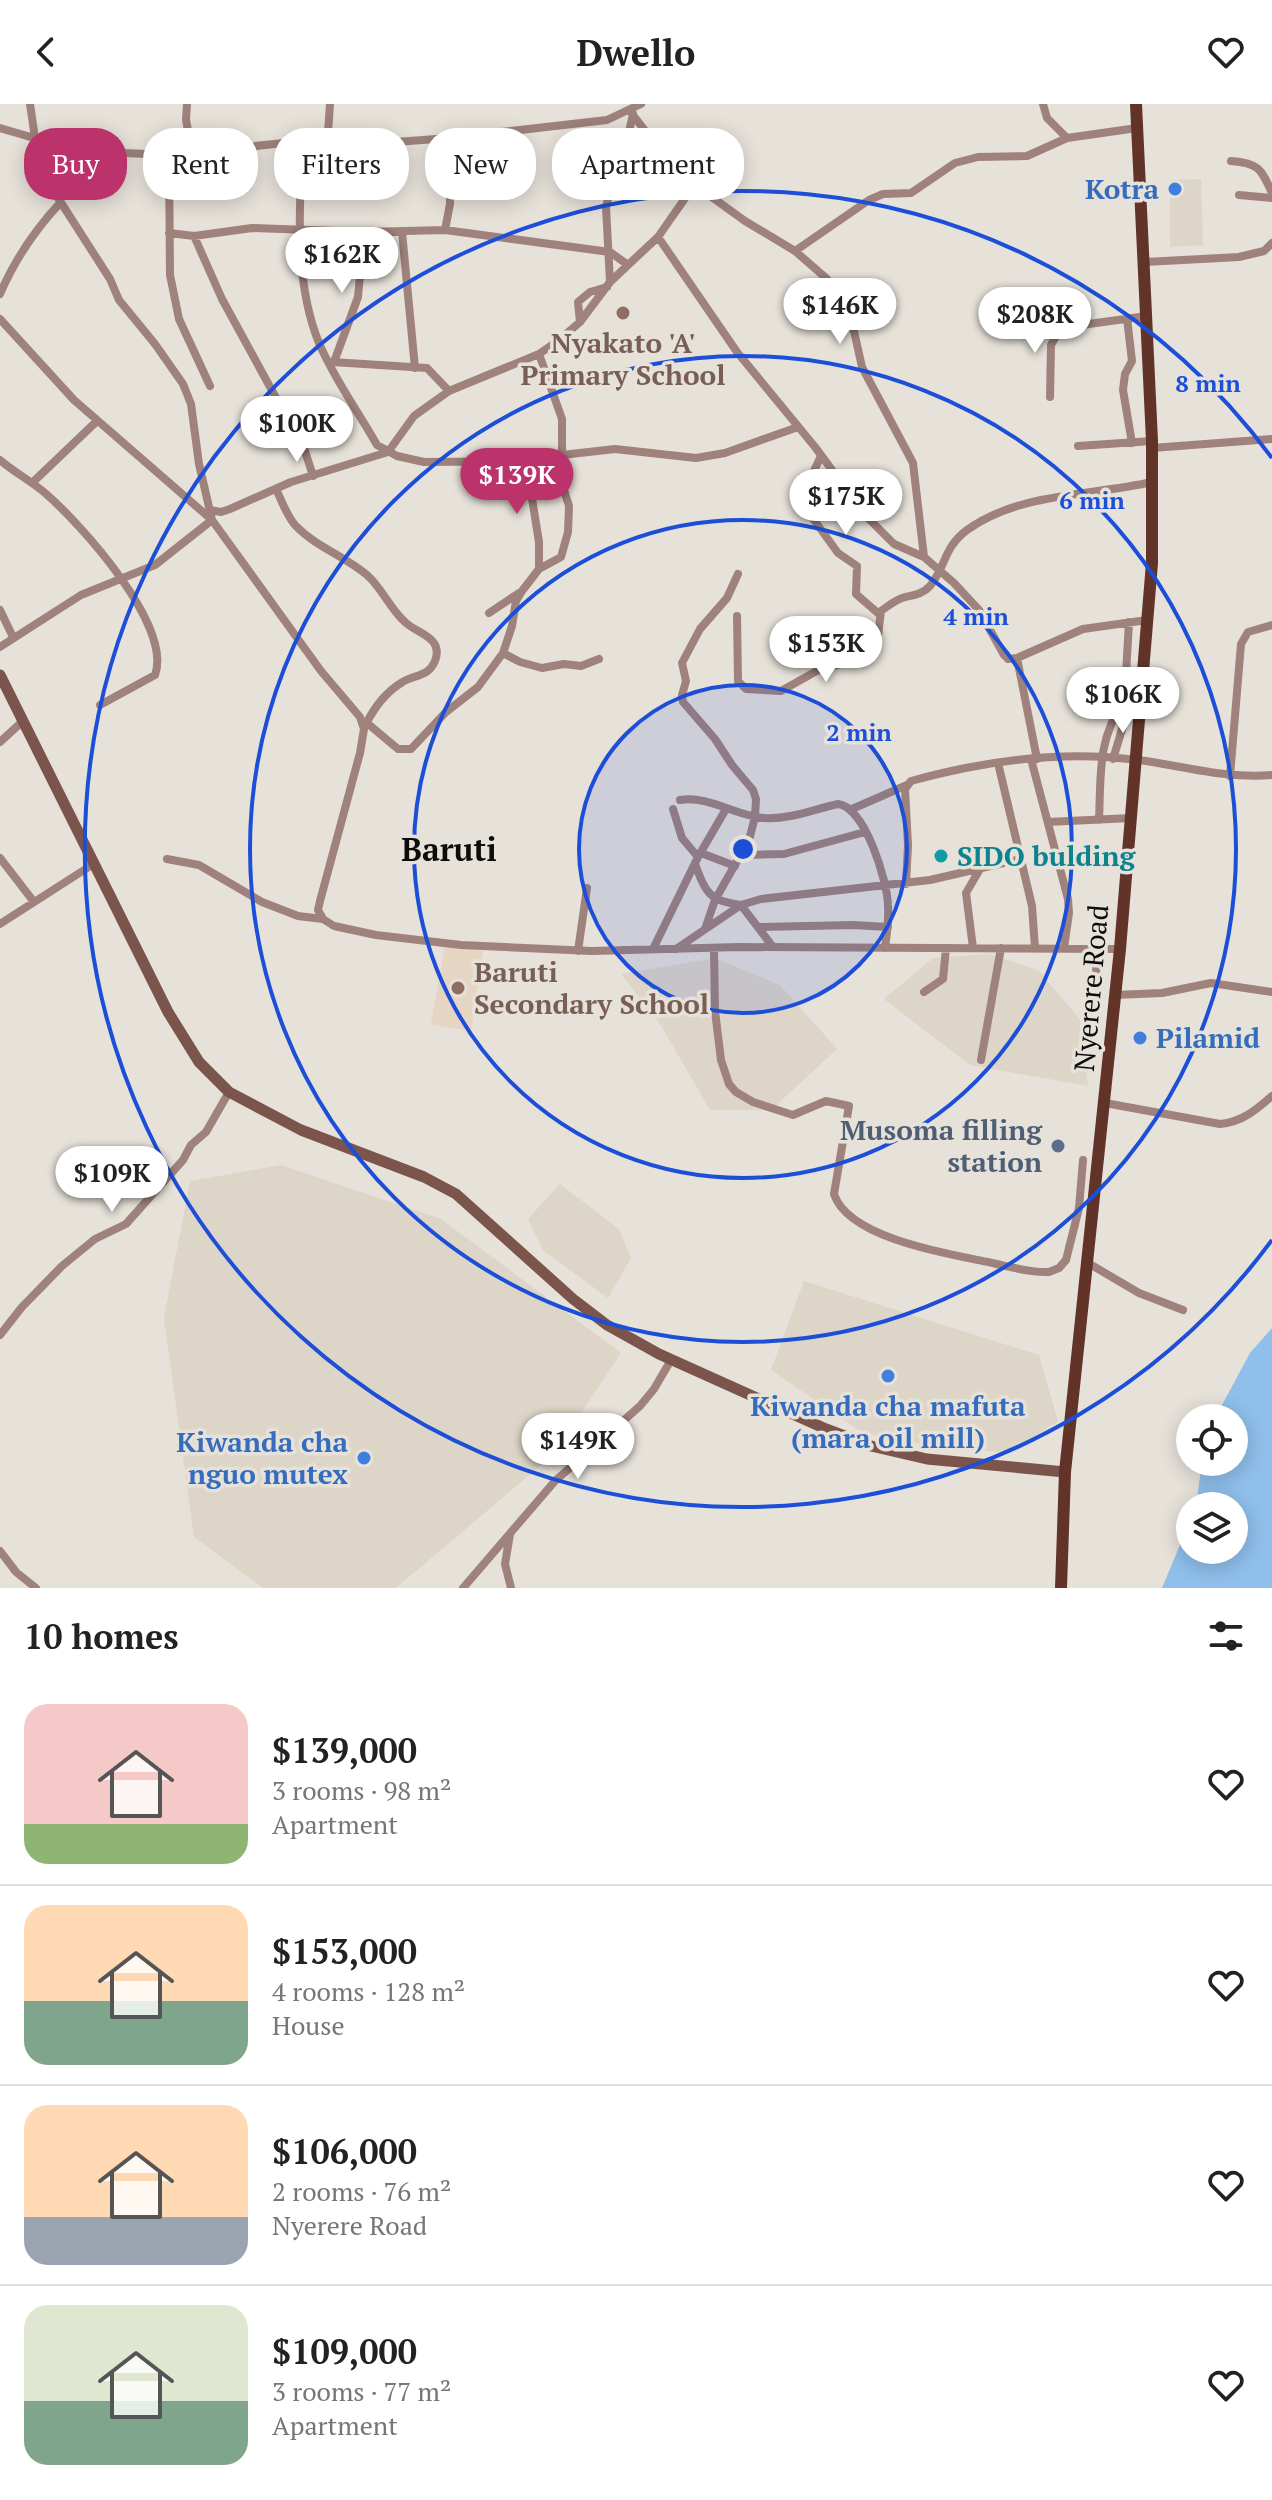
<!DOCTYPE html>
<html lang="en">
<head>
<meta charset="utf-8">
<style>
  body { margin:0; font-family:"PT Serif",serif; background:#f6f6f6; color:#222; height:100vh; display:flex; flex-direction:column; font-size:30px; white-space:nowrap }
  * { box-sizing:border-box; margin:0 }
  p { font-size:26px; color:#767676 }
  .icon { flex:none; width:44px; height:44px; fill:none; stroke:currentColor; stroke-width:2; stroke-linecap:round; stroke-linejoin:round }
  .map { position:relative; height:1484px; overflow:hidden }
  .sheet { display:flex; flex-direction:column; background:#fff; flex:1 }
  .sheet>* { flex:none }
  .guide { position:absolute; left:24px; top:24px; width:800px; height:72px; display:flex; gap:16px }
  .fabs { position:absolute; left:1176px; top:1300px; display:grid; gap:16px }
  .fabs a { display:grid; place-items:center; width:72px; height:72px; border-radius:50%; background:#fff; box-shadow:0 4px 20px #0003; font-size:40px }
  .price { position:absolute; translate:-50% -68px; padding:0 18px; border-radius:28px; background:#fff; color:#222; font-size:26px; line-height:52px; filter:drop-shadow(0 2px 4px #0008) }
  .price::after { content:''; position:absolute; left:50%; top:48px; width:24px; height:18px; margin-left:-12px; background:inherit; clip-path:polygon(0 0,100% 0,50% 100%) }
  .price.selected { background:#bc326b; color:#fff }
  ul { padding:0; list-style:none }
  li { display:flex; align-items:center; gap:24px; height:200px; padding:0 24px }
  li+li { border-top:2px solid #e0e0e0 }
  li span { display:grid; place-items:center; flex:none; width:224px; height:160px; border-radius:24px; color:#555 }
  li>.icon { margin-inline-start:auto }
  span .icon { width:96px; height:96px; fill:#fffc; stroke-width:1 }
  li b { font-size:34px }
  h2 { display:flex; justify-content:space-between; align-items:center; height:96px; padding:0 24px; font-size:34px }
  .pill { padding:0 28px; border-radius:32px; background:#fff; box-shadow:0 4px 20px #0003; font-size:28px; line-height:72px }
  .pill.selected { background:#bc326b; color:#fff }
  header { display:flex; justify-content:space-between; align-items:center; height:104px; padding:0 24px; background:#fff; font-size:36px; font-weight:700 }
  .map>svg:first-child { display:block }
  .built { fill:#ddd5c7 }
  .education { fill:#e7d5c4 }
  .water { fill:#8fbfeb }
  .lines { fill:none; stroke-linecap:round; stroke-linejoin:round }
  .street { stroke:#9e827b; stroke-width:8 }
  .secondary { stroke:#7b544b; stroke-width:11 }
  .primary { stroke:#623329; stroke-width:12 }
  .ring { fill:none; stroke:#1d4ed8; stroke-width:4 }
  .shop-dot { fill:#3f7fe0; stroke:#e6e1d9; stroke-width:3 }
  .education-dot { fill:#8d6e63; stroke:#e6e1d9; stroke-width:3 }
  .culture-dot { fill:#0f9aa8; stroke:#e6e1d9; stroke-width:3 }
  .service-dot { fill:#5c6f8a; stroke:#e6e1d9; stroke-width:3 }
  .labels { text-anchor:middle; stroke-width:7; stroke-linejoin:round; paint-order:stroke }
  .shop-label { font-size:28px; font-weight:bold; fill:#366cbe; stroke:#e6e1d9; text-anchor:end }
  .education-label { font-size:28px; font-weight:bold; fill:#785e54; stroke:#e6e1d9 }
  .culture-label { font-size:28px; font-weight:bold; fill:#0d838f; stroke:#e6e1d9; text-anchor:start }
  .street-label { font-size:28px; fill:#0e0c0a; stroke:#e6e1d9 }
  .service-label { font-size:28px; font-weight:bold; fill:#4e5e75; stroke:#e6e1d9; text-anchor:end }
  .quarter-label { font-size:32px; font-weight:bold; fill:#0e0c0a; stroke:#e6e1d9 }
  .centre { fill:#1d4ed8; stroke:#e6e1d9; stroke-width:4 }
  .ring-label { font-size:24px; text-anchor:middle; font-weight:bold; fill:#1d4ed8; stroke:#e6e1d9; stroke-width:7; stroke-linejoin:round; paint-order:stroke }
</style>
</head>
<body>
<header><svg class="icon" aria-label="back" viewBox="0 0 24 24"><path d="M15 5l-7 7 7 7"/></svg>Dwello<svg class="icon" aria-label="heart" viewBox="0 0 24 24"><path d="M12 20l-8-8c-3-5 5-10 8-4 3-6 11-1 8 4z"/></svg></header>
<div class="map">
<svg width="1272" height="1484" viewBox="0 0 1272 1484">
  <rect width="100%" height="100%" fill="#e6e1d9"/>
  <path class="built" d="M1201,75L1203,141L1170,143V76Z
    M989,850L1038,866L1080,915L1088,982L970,961L884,895L933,854Z
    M715,854L780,881L837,945L771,1006H710L660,920L621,870Z
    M281,1061L441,1115L621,1249L553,1351L396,1484H263L194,1433L164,1214L190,1077Z
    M560,1080L619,1125L631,1154L608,1194L543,1146L528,1115Z
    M804,1177L1039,1251L1058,1317L1010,1349L928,1341L877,1332L857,1325L771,1266Z"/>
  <path class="education" d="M445,841L483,847L471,927L431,920Z"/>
  <path class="water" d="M1272,1224V1484H1162L1190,1417V1446H1234V1402H1196L1202,1358H1234V1314H1215L1250,1249Z"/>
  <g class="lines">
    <path class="street" d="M187,0L186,16L192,47
      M1043,0L1047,14L1067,34
      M632,10L671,60L691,78L688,90L658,133L737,248L815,343L866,412L894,440L924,453L954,479L979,506L1004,551L1008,555L1017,554L1083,525L1147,516
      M0,24L72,45L124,49L169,51L303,37L327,43L450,34L607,16L641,0
      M303,37C299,101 294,178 319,239C334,275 358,307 377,341L397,352L424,358L540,357L562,351L615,345L696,354L725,349L798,323
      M327,43L330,0
      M169,51L170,171L179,215L210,282
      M1231,57C1258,59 1261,64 1272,89
      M691,78L745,117L795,147L826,174L840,191L852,218L862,263L913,359L924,453
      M1239,91L1272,94
      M445,126L450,100V34
      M402,128L415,264
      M169,129L194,132L252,124L364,128L445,126L610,148L628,161L658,133
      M194,132L222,195L305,347L313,372
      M795,147L869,96L883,90L911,89L955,59L978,53L1027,52L1067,34L1137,24
      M1145,158L1239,153L1264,147L1272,139
      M610,178L628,161
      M0,190C15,155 34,127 60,99
      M1127,214L1132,257L1125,270L1123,286L1132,339
      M0,215L74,296L212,416L321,567L360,613L364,625L360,649L320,797L318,806L323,815
      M580,218L578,198L590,188L607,183
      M1001,222L1033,218L1067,223L1147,212
      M539,250L562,315V351
      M332,258L427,264L449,287
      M334,258L358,193L364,128
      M1050,293L1051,241L1061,223
      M1078,342L1152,337
      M1152,344L1272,335
      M821,352L811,373L806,396L809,409L838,449L857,462L856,490L879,510
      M0,356C14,368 31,377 45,389C81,420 173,522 155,571L100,601
      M526,357L539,438V465
      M32,379L97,317
      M276,385C282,397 287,413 296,422C316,443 345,452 367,471C382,484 390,505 405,518C417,530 444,533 435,557C428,574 413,570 401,579C385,589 374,604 366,620
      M210,406L221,408L230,405L291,378L388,348L414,312L449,287L539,250L559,236L580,218L610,178L606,103L611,83L625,46L633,10
      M0,506L13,533
      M489,509L519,489
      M737,512L738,577L746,585L781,587L822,564L864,555L873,548L877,540L881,507C888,502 894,497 902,494C912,491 922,491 930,482C946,463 943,444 967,426C1020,388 1091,392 1152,378
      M0,543L81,491L155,461L212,416L199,360L191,300L183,280L155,240L119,196L110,175L51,83L35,34L30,0
      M503,549L520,558L542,564L564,560L581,562L599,555
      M1017,554L1037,655
      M367,619L398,645H411L446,608L478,583L503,549L512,522L516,497L522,487L539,465L561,453L568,428L569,402L554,354
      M0,638L23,617
      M1031,655L1068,795L1069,809L1064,844
      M1113,655L1123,622L1129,518
      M998,659L1032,802L1035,844
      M1230,672L1241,540L1248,528L1272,521
      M680,696C708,691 736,712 764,714C788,716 815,705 838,700C865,703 887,776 888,801C889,815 887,830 885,844
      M673,705L682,734L698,753
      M852,705L907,681
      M1099,716C1101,674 1097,634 1124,598
      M1048,718L1131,714
      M701,749L735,762
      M743,751L784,750L865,728
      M0,754L34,798
      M167,755L199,761L262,798L298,812L323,815L334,822L376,831L461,841L592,847L739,843L1120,845
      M695,760C706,789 709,797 741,801L773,843
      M906,780L908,741L905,685L911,677C983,657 1063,646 1138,656C1184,662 1225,675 1272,671
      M0,820L95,759
      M759,823L852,821L888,823
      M705,825L715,796L749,736L755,713L756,695L753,686L732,661L715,635L683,598L682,591L686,577L682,559L700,525L727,494L738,470
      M973,844L966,789L980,765
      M653,845L698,753L726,705
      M676,845L741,801L761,795L930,776L1021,755
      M714,845L715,907L721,956L729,980L736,988L753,998L793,1011L826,997L849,1002L834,1090C848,1134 948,1150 988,1158C1008,1162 1029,1169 1049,1168L1059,1164L1066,1156L1079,1104L1083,1056
      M578,847L587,784
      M924,888L943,875L946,844
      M1115,891L1162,889L1211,879L1272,888
      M1094,926L1097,845
      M981,956L1001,844
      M1105,999L1220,1020C1242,1018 1256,1006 1272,992
      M1088,1159L1139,1189L1183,1206
      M0,1231L22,1203L62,1162L95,1135L126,1120L183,1056L191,1041L206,1028L229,988
      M510,1430L505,1460L511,1484
      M0,1447L16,1468L36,1484
      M463,1484L555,1377L640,1302L654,1285L671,1256"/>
    <path class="secondary" d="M0,571L168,908L199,958L229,988L301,1026L424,1073L456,1090L573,1195L607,1221L659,1250L826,1325L871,1342L927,1355L1065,1368"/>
    <path class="primary" d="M1061,1484L1065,1368L1120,845L1152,459V337L1136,0"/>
  </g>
  <circle cx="743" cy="745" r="164" fill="#1d4ed8" fill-opacity=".12"/>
  <g class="ring">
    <circle cx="743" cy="745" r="164"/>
    <circle cx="743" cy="745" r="329"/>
    <circle cx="743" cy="745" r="493"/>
    <path d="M1272 1136A658 658 0 1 1 1272 354"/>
  </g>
  <g class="shop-dot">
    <circle cx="1175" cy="85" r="8"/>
    <circle cx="1140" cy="934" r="8"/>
    <circle cx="888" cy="1272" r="8"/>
    <circle cx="364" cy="1354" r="8"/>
  </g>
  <g class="education-dot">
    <circle cx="623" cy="209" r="8"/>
    <circle cx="458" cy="884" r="8"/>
  </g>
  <circle class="culture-dot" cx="941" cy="752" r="8"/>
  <circle class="service-dot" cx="1058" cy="1042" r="8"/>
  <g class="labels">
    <g class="shop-label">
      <text x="1159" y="95">Kotra</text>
      <text x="1156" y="944" text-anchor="start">Pilamid</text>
      <text x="888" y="1312" text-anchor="middle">Kiwanda cha mafuta<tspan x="888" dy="32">(mara oil mill)</tspan></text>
      <text x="348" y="1348">Kiwanda cha<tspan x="348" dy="32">nguo mutex</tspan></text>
    </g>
    <g class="education-label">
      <text x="623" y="249">Nyakato 'A'<tspan x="623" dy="32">Primary School</tspan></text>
      <text x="474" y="878" text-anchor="start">Baruti<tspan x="474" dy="32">Secondary School</tspan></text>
    </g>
    <g class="culture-label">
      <text x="957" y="762">SIDO bulding</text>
    </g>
    <g class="street-label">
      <text transform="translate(1091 884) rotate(-85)" y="10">Nyerere Road</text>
    </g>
    <g class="service-label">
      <text x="1042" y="1036">Musoma filling<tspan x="1042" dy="32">station</tspan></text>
    </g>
    <g class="quarter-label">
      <text x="449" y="757">Baruti</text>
    </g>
  </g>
  <circle cx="743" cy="745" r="12" class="centre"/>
  <g class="ring-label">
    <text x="1208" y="288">8 min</text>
    <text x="1092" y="405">6 min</text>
    <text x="976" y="521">4 min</text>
    <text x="859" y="637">2 min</text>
  </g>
</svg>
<div class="fabs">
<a><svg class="icon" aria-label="locate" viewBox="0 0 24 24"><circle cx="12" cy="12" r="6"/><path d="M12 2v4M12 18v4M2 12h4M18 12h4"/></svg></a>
<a><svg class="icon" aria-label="layers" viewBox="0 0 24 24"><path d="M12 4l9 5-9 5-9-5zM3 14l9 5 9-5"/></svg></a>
</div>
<b class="price" style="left:342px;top:191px">$162K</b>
<b class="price" style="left:840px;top:242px">$146K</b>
<b class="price" style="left:1035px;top:251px">$208K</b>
<b class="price" style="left:297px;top:360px">$100K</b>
<b class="price selected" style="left:517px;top:412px">$139K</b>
<b class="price" style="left:846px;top:433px">$175K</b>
<b class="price" style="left:826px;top:580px">$153K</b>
<b class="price" style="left:1123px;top:631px">$106K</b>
<b class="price" style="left:112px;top:1110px">$109K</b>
<b class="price" style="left:578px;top:1377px">$149K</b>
<div class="guide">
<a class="pill selected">Buy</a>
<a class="pill">Rent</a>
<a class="pill">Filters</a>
<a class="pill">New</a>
<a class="pill">Apartment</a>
</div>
</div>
<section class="sheet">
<h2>10 homes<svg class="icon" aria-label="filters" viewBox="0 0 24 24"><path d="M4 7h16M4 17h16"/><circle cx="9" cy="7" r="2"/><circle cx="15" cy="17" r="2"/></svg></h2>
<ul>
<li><span style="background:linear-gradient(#f6c9c9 75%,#8fb573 0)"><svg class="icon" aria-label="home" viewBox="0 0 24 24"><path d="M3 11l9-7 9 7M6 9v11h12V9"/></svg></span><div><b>$139,000</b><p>3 rooms · 98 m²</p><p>Apartment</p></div><svg class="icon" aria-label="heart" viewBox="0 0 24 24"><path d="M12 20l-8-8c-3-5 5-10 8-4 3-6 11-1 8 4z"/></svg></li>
<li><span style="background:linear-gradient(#ffd9b3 60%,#7fa58c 0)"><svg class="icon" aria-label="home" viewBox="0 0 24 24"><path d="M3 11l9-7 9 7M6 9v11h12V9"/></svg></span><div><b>$153,000</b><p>4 rooms · 128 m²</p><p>House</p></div><svg class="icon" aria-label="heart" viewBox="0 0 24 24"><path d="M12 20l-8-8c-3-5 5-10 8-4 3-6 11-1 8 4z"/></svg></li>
<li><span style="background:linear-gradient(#ffd9b3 70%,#9aa5b1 0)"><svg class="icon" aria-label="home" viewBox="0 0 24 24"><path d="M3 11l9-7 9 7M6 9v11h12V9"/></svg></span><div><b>$106,000</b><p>2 rooms · 76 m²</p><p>Nyerere Road</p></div><svg class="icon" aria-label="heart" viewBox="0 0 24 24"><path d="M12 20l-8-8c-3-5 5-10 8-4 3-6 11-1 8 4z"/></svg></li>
<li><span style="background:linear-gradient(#dfe7d0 60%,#7fa58c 0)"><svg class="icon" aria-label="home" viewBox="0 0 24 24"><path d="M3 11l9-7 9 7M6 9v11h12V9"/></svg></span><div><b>$109,000</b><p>3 rooms · 77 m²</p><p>Apartment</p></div><svg class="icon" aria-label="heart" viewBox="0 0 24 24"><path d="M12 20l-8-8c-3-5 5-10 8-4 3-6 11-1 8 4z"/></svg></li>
</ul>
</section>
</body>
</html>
